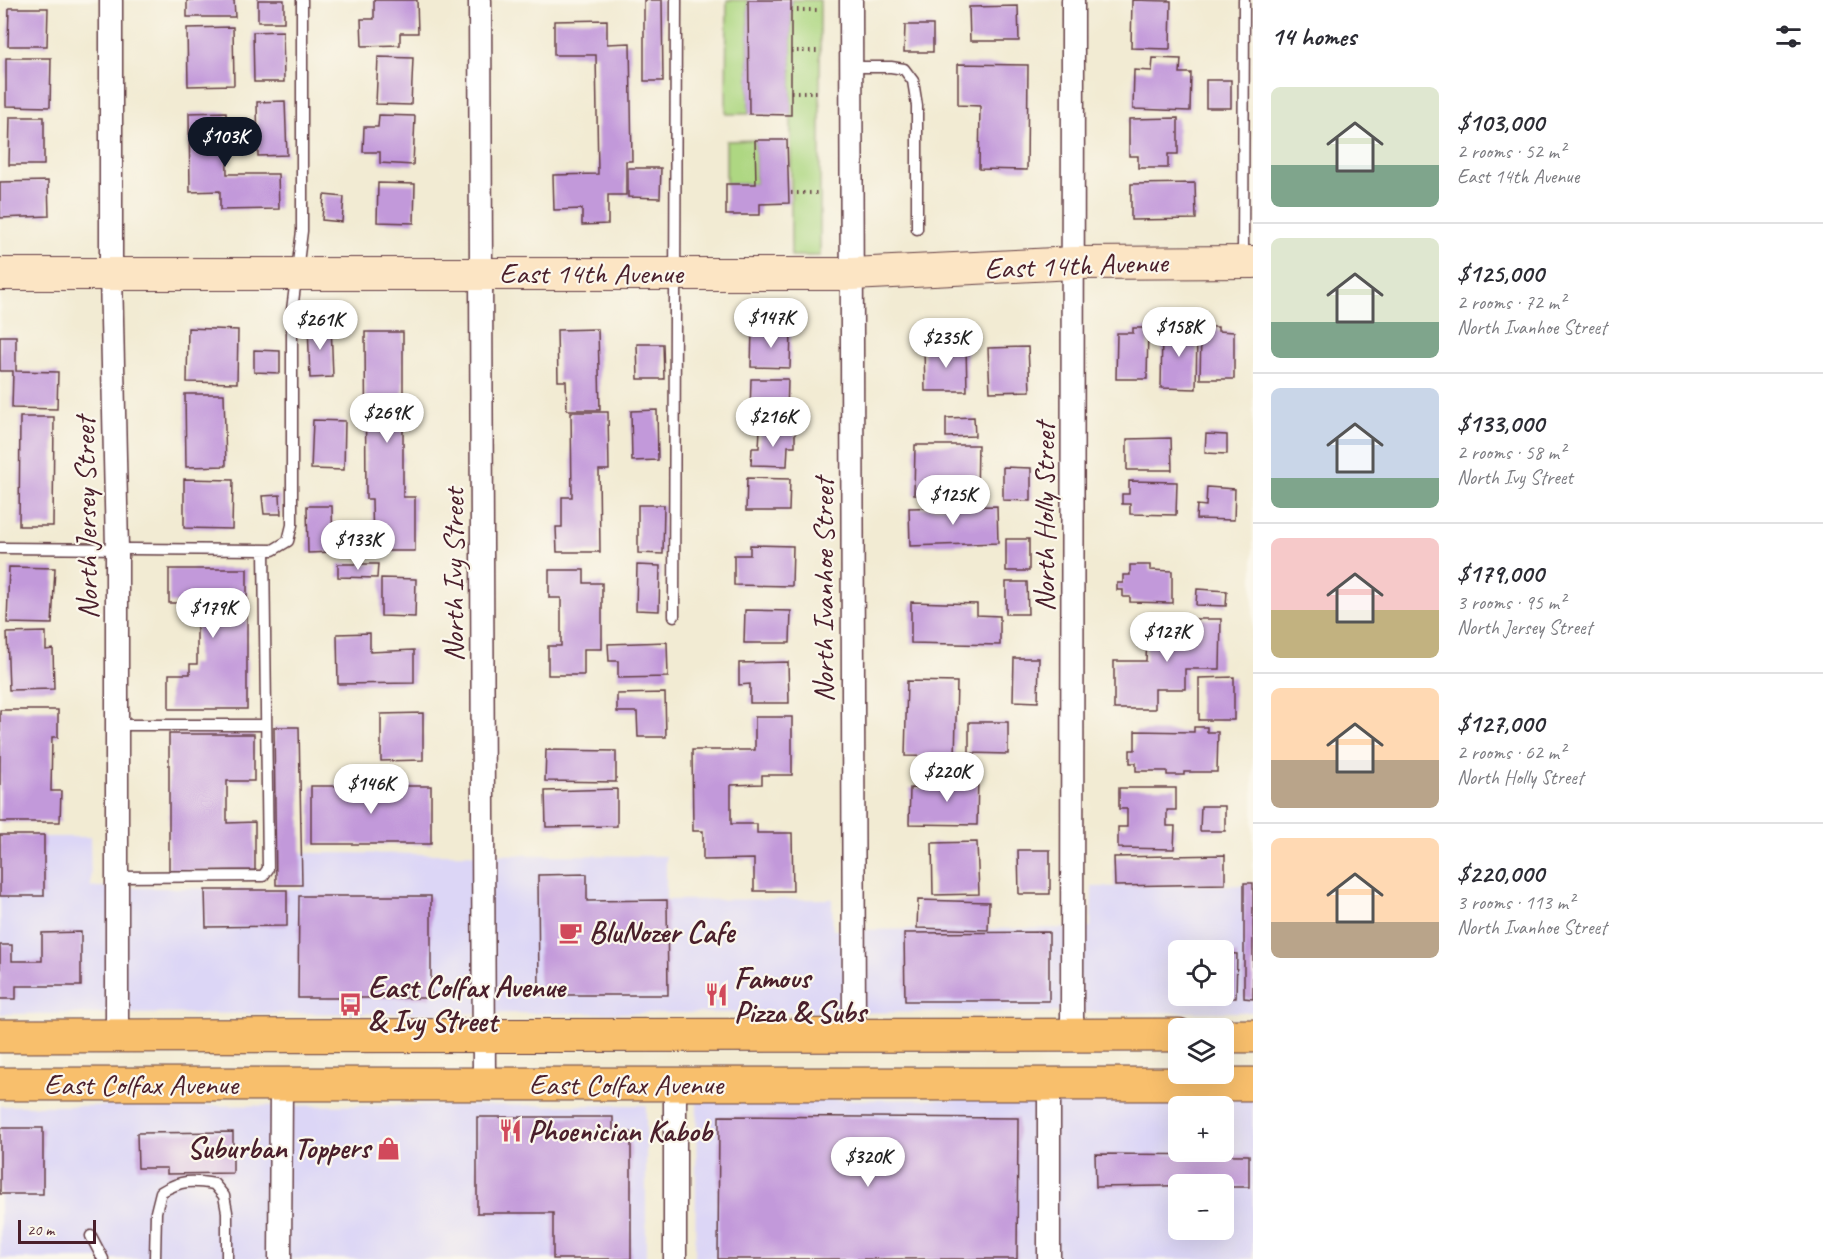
<!DOCTYPE html>
<html lang="en">
<head>
<meta charset="utf-8">
<style>
  body { margin:0; font-family:Caveat,sans-serif; background:#f7f7f7; color:#2b2b33; height:100vh; display:flex; flex-direction:column; font-size:22px; white-space:nowrap }
  * { box-sizing:border-box; margin:0 }
  p { font-size:20px; color:#7c7c81 }
  .icon { flex:none; width:33px; height:33px; fill:none; stroke:currentColor; stroke-width:2; stroke-linecap:round; stroke-linejoin:round }
  .map { position:relative; flex:1; overflow:hidden }
  .drawer { display:flex; flex-direction:column; background:#fff; width:570px }
  .drawer>* { flex:none }
  .controls { position:absolute; left:1168px; top:940px; display:grid; gap:12px }
  .controls a { display:grid; place-items:center; width:66px; height:66px; border-radius:9px; background:#fff; box-shadow:0 6px 24px #0002; font-size:30px }
  .scale { position:absolute; left:18px; bottom:15px; width:78px; box-sizing:border-box; padding-left:6px; border:3px solid #4a1f2b; border-top:0; font-size:16px; line-height:21px; white-space:nowrap; color:#4a1f2b; -webkit-text-stroke:4px #fbf7ec; paint-order:stroke }
  .price { position:absolute; translate:-50% -51px; padding:0 14px; border-radius:21px; background:#fff; color:#222; font-size:20px; line-height:39px; filter:drop-shadow(0 2px 3px #0008) }
  .price::after { content:''; position:absolute; left:50%; top:36px; width:18px; height:14px; margin-left:-9px; background:inherit; clip-path:polygon(0 0,100% 0,50% 100%) }
  .price.on { background:#111827; color:#fff }
  ul { padding:0; list-style:none }
  li { display:flex; align-items:center; gap:18px; height:150px; padding:0 18px }
  li+li { border-top:2px solid #e1e1e2 }
  li span { display:grid; place-items:center; flex:none; width:168px; height:120px; border-radius:9px; color:#555 }
  li>.icon { margin-inline-start:auto }
  span .icon { width:72px; height:72px; fill:#fffc; stroke-width:1 }
  li b { font-size:26px }
  h2 { display:flex; justify-content:space-between; align-items:center; height:72px; padding:0 18px; font-size:26px }
  main { display:flex; flex:1; min-height:0 }
  .map>svg:first-child { display:block }
  .built { fill:#dcd6f6; fill-rule:evenodd }
  .green { fill:#aed782; stroke:#7c7b56; stroke-width:1.5 }
  .building { fill:#c299da }
  .lines { fill:none; stroke-linecap:round; stroke-linejoin:round }
  .service-casing { stroke:#633e44; stroke-width:13 }
  .minor-casing { stroke:#633e44; stroke-width:25 }
  .secondary-casing { stroke:#633e44; stroke-width:34 }
  .primary-casing { stroke:#633e44; stroke-width:35 }
  .path { stroke:#633e44; stroke-width:4; stroke-dasharray:1.5 4.5; stroke-linecap:butt }
  .service { stroke:#fff; stroke-width:10 }
  .minor { stroke:#fff; stroke-width:22 }
  .secondary { stroke:#fce5c4; stroke-width:32 }
  .primary { stroke:#f8bf6c; stroke-width:33 }
  .labels { text-anchor:middle; stroke-width:4.5; stroke-linejoin:round; paint-order:stroke }
  .street-label { font-size:30px; fill:#4a1f2b; stroke:#fbf7ec }
  .poi-label { font-size:30px; font-weight:bold; fill:#4a1f2b; stroke:#fbf7ec; text-anchor:start }
</style>
</head>
<body>
<main>
<div class="map">
<svg width="1253" height="1259" viewBox="0 0 1253 1259">
  <rect width="100%" height="100%" fill="#fbf7ec"/>
  <filter id="ink" filterUnits="userSpaceOnUse"><feTurbulence type="fractalNoise" baseFrequency=".0167" numOctaves="2"/><feDisplacementMap in="SourceGraphic" scale="12" xChannelSelector="R" yChannelSelector="G"/><feConvolveMatrix kernelMatrix="1 2 1 2 8 2 1 2 1" color-interpolation-filters="sRGB"/></filter>
  <filter id="wash" filterUnits="userSpaceOnUse"><feTurbulence type="fractalNoise" baseFrequency=".008" numOctaves="4" result="noise"/><feDisplacementMap in="SourceGraphic" scale="24" xChannelSelector="R" yChannelSelector="G"/><feGaussianBlur stdDeviation="1.35" result="paint"/><feColorMatrix in="noise" values="0 0 0 0 0 0 0 0 0 0 0 0 0 0 0 0 0 1.4 0 .05"/><feComposite in="paint" operator="in"/></filter>
  <g filter="url(#wash)">
    <rect width="100%" height="100%" fill="#f2ebd3"/>
    <path class="built" d="M0,837H90L91,887L301,890V853L666,856V900L832,899L833,930L1091,928L1092,887L1253,885V1012L0,1014ZM1179,951H1224V996H1179Z
      M1253,1099V1259H695L697,1100ZM1179,1107H1224V1152H1179ZM1179,1185H1224V1230H1179Z
      M646,1105V1259H0V1106Z"/>
    <path class="green" d="M727,0H748L749,114H726Z
      M791,0H820V256H791Z
      M755,140L756,184H726V141Z"/>
    <g id="blocks">
      <path class="building" d="M187,0H234L235,17H187Z
        M258,0H284V22H258Z
        M374,0H417L418,33H400V45L362,46L361,19H374Z
        M644,0H662L663,81H644Z
        M748,0H791V115L749,114Z
        M1132,0L1171,1L1170,49L1131,48Z
        M1018,6L1019,41H970L969,7Z
        M9,8H48L47,46H8Z
        M607,20V44L630,43L632,161H626V195H608V224L582,225V209L554,210L553,175L598,174L596,55H554V21Z
        M905,25H933V52H904Z
        M233,27L234,85L188,86L187,28Z
        M283,31L284,82H254L253,32Z
        M378,57L413,58L411,105L376,104Z
        M6,58H51L50,107L6,106Z
        M1153,58L1181,59L1180,73H1191L1190,111L1133,109L1134,70L1152,71Z
        M958,64L1028,65L1027,170L979,169L980,106L958,105Z
        M1206,80H1231V108H1206Z
        M285,101L287,155L258,156L257,102Z
        M226,112L227,174H278L279,209L220,210V191L190,192L189,113Z
        M379,115L415,116L413,165L380,163V152H363L364,127H378Z
        M10,117H44V165H9Z
        M1178,118V154H1168V168H1138V156H1129V119Z
        M755,140H787L789,203L760,204V215H726V184H756Z
        M628,168H661L660,198L628,197Z
        M48,181L49,216L0,218V182Z
        M378,183L415,184L414,223L377,222Z
        M1195,183L1196,219L1131,220V184Z
        M324,195L344,197L342,222L322,220Z
        M331,324L333,377L310,378L308,325Z
        M1168,324H1188V333H1197L1196,389L1161,388L1162,332H1167Z
        M1207,327H1218V331L1234,332V379H1200L1201,333H1207Z
        M188,328L238,330L237,383L187,382Z
        M1133,328H1148L1147,379H1116L1117,333H1133Z
        M598,329L600,410H567L566,381H558L557,330Z
        M752,330L791,331L790,368L751,367Z
        M365,332H403V497H415V551H373L372,499H366Z
        M0,336H16V371L58,372L57,409L12,408L13,371H0Z
        M637,344H663L664,379H638Z
        M966,346L967,391H925L924,347Z
        M1028,347L1030,391L990,392L988,348Z
        M254,350L280,351V373L254,372Z
        M751,379H788L787,415L750,414Z
        M185,394H224L226,466L186,467Z
        M657,410L658,460L632,461L631,411Z
        M571,412H608L609,470H599L600,552H557L556,527H562V497H572Z
        M20,417H54L53,526H19Z
        M974,417L975,436L946,437V418Z
        M313,420L345,421L344,470L311,469Z
        M760,429L795,430V446H788L787,466L751,465L752,448H759Z
        M1206,434L1227,435V454L1205,453Z
        M1171,438L1172,470H1127V439Z
        M915,445H978L977,496L914,495Z
        M1003,467L1031,468V501L1003,500Z
        M747,478L790,479L789,511H746Z
        M184,479L233,480L232,529L184,528Z
        M1129,481L1177,482L1176,515L1130,514V504H1122V494H1129Z
        M1207,487L1235,489L1234,520L1196,519L1197,505L1206,506Z
        M280,495L281,514H264L262,496Z
        M638,505H664L663,554L638,553Z
        M307,506H332L333,552L308,553Z
        M997,506L998,543L910,546L909,508Z
        M1006,539H1029V571H1006Z
        M750,545L793,546L792,586L734,585V555H750Z
        M338,564H378L377,578L338,577Z
        M637,565L660,566L659,611L636,610Z
        M1130,565H1150V570L1172,571V603L1130,602V597H1123V590H1117V583H1123V575H1130Z
        M9,567L55,568L52,624L7,623Z
        M169,569H247V709H169V674H190V664H197V603H169Z
        M549,570H584V583H602V649H584V675H548V646H561V598H549Z
        M381,578L416,579L415,617L381,616Z
        M1006,582H1027L1028,614H1006Z
        M1197,589L1227,591L1226,606L1196,605Z
        M911,602L977,604V615L1000,616V645L911,643Z
        M745,610L791,611L790,643H744Z
        M1181,619H1221L1220,669H1185V689H1155V709H1114V661H1146L1147,635H1181Z
        M46,632V650L53,649L54,689L9,690L7,633Z
        M370,633V652L414,650V683L338,684L337,634Z
        M667,642L668,677L618,678V661H609L608,644Z
        M1014,658H1039L1038,702L1013,701Z
        M788,662L789,703H750V684L739,685V663Z
        M1234,677V720H1199V678Z
        M907,681L957,682L955,757L905,756Z
        M665,693L666,737H638L637,712H617V694Z
        M0,710H58V737H52L51,791H61L60,822H0Z
        M423,713V760L381,761V714Z
        M755,717H792V775H762V784L731,785V824H757V833H792L793,891H754V859L703,860V831H693L692,750H755Z
        M969,722H1008V754L969,753Z
        M274,727H299L302,885H276Z
        M1194,727H1207V732H1218L1217,772H1184V775H1167V771H1136V763H1130V750H1135V731L1194,732Z
        M169,734H254V781H227V823L255,822V870L169,871Z
        M546,750L616,751V782L545,781Z
        M949,773L978,774L977,825L909,824L910,788L949,789Z
        M311,786H431V844H311Z
        M1119,788H1176V810H1167V826H1175L1174,849L1118,848V827H1127V809H1119Z
        M617,789V826L546,827L545,791Z
        M1201,806H1225V831H1200Z
        M0,835H44V896H0Z
        M977,842L979,894L933,895L932,843Z
        M1018,850H1050V894H1019Z
        M1225,855V884L1115,886L1114,857Z
        M587,874V901L667,900L668,995H539L538,875Z
        M1244,883H1253V999L1244,998Z
        M205,890H287V926L206,927Z
        M299,896H431V998H298Z
        M918,900L989,902L988,930L917,928Z
        M81,932V986H16V999H0V945H12V961H42V933Z
        M1049,932V1001H905L904,933Z
        M1224,953L1237,954L1236,998H1213L1214,996H1224Z
        M719,1116L1018,1118L1017,1259H718Z
        M477,1117H613V1132H631V1259H553V1213H477Z
        M0,1128H43V1194H0Z
        M233,1132V1173L167,1174V1168H138L137,1133Z
        M1095,1154L1249,1155V1187H1224V1185L1096,1187Z"/>
    </g>
  </g>
  <g filter="url(#ink)">
    <use href="#blocks" fill-opacity="0" stroke="#633e44" stroke-width="1.5"/>
    <g class="lines">
      <defs>
        <path id="service" d="M851,67H891L904,69L913,81L917,106V229
          M1243,261L1244,0
          M0,548L273,550L288,541L292,525V310L302,231V0
          M674,616L676,0
          M117,725H266
          M117,877L263,876L268,869L264,550
          M91,1236L103,1259
          M155,1259L156,1212L161,1192C181,1180 192,1180 214,1184L224,1196L227,1212V1259"/>
        <path id="minor" d="M111,0V274L117,549V1036
          M480,0L484,1084
          M851,0L854,1036
          M1072,1035L1073,0
          M675,1084V1259
          M280,1259L281,1084
          M1049,1259V1083"/>
        <path id="secondary" d="M0,274H852L1074,263L1253,262"/>
        <path id="primary" d="M0,1036L1179,1035
          M1224,1036H1253
          M0,1084H1253"/>
      </defs>
      <use href="#service" class="service-casing"/>
      <use href="#minor" class="minor-casing"/>
      <use href="#secondary" class="secondary-casing"/>
      <use href="#primary" class="primary-casing"/>
      <path class="path" d="M791,10H820
        M791,51H820
        M791,92H820
        M791,193H820"/>
      <use href="#service" class="service"/>
      <use href="#minor" class="minor"/>
      <use href="#secondary" class="secondary"/>
      <use href="#primary" class="primary"/>
    </g>
  </g>
  <defs>
    <symbol id="cafe-bare" viewBox="-9 -9 18 18"><path d="M-5.5-4.5H6V0H3Q3 3.5 0 3.5H-2.5Q-5.5 3.5-5.5 0ZM3-3.2v2h1.7v-2ZM-6 4.5H4V6H-6Z" fill="#d1495b" stroke="#fbf7ec" stroke-width="2.5" paint-order="stroke"/></symbol>
    <symbol id="restaurant-bare" viewBox="-9 -9 18 18"><path d="M-5-6h1v4h1v-4h1v4h1v-4h1v5L-1.5 .5V6h-2V.5L-5-1ZM5-6V6H3V1.5H1.5Q1.5-4 5-6Z" fill="#d1495b" stroke="#fbf7ec" stroke-width="2.5" paint-order="stroke"/></symbol>
    <symbol id="bus-bare" viewBox="-9 -9 18 18"><path d="M-5-6H5V4H4V6H2V4H-2V6H-4V4H-5ZM-3.5-4V0h7V-4ZM-3.5 1.2v1.5H-2V1.2ZM2 1.2v1.5H3.5V1.2Z" fill="#d1495b" stroke="#fbf7ec" stroke-width="2.5" paint-order="stroke"/></symbol>
    <symbol id="shop-bare" viewBox="-9 -9 18 18"><path d="M-5-2.5h2.3a2.7 3.5 0 0 1 5.4 0H5L5.5 6h-11ZM-1.5-2.5h3a1.5 2.3 0 0 0-3 0Z" fill="#d1495b" stroke="#fbf7ec" stroke-width="2.5" paint-order="stroke"/></symbol>
  </defs>
  <g fill-rule="evenodd">
    <use href="#cafe-bare" x="554" y="916" width="33" height="33"/>
    <use href="#restaurant-bare" x="700" y="978" width="33" height="33"/>
    <use href="#bus-bare" x="334" y="988" width="33" height="33"/>
    <use href="#restaurant-bare" x="494" y="1114" width="33" height="33"/>
    <use href="#shop-bare" x="372" y="1132" width="33" height="33"/>
  </g>
  <g class="labels">
    <g class="street-label">
      <text transform="translate(1076 265) rotate(-2)" y="10">East 14th Avenue</text>
      <text x="591" y="283">East 14th Avenue</text>
      <text transform="translate(1044 517) rotate(-90)" y="10">North Holly Street</text>
      <text transform="translate(86 518) rotate(-91)" y="10">North Jersey Street</text>
      <text transform="translate(453 575) rotate(-90)" y="10">North Ivy Street</text>
      <text transform="translate(823 590) rotate(-90)" y="10">North Ivanhoe Street</text>
      <text x="141" y="1094">East Colfax Avenue</text>
      <text x="626" y="1094">East Colfax Avenue</text>
    </g>
    <g class="poi-label">
      <text x="589" y="942">BluNozer Cafe</text>
      <text x="734" y="988">Famous<tspan x="734" dy="34">Pizza &amp; Subs</tspan></text>
      <text x="368" y="997">East Colfax Avenue<tspan x="368" dy="34">&amp; Ivy Street</tspan></text>
      <text x="528" y="1141">Phoenician Kabob</text>
      <text x="370" y="1158" text-anchor="end">Suburban Toppers</text>
    </g>
  </g>
</svg>
<div class="controls">
<a><svg class="icon" aria-label="locate" viewBox="0 0 24 24"><circle cx="12" cy="12" r="6"/><path d="M12 2v4M12 18v4M2 12h4M18 12h4"/></svg></a>
<a><svg class="icon" aria-label="layers" viewBox="0 0 24 24"><path d="M12 4l9 5-9 5-9-5zM3 14l9 5 9-5"/></svg></a>
<a>+</a>
<a>−</a>
</div>
<div class="scale">20 m</div>
<b class="price on" style="left:225px;top:168px">$103K</b>
<b class="price" style="left:771px;top:349px">$147K</b>
<b class="price" style="left:320px;top:351px">$261K</b>
<b class="price" style="left:1179px;top:358px">$158K</b>
<b class="price" style="left:946px;top:369px">$235K</b>
<b class="price" style="left:387px;top:444px">$269K</b>
<b class="price" style="left:773px;top:448px">$216K</b>
<b class="price" style="left:953px;top:526px">$125K</b>
<b class="price" style="left:358px;top:571px">$133K</b>
<b class="price" style="left:213px;top:639px">$179K</b>
<b class="price" style="left:1167px;top:663px">$127K</b>
<b class="price" style="left:947px;top:803px">$220K</b>
<b class="price" style="left:371px;top:815px">$146K</b>
<b class="price" style="left:868px;top:1188px">$320K</b>
</div>
<section class="drawer">
<h2>14 homes<svg class="icon" aria-label="filters" viewBox="0 0 24 24"><path d="M4 7h16M4 17h16"/><circle cx="9" cy="7" r="2"/><circle cx="15" cy="17" r="2"/></svg></h2>
<ul>
<li><span style="background:linear-gradient(#dfe7d0 65%,#7fa58c 0)"><svg class="icon" aria-label="home" viewBox="0 0 24 24"><path d="M3 11l9-7 9 7M6 9v11h12V9"/></svg></span><div><b>$103,000</b><p>2 rooms · 52 m²</p><p>East 14th Avenue</p></div></li>
<li><span style="background:linear-gradient(#dfe7d0 70%,#7fa58c 0)"><svg class="icon" aria-label="home" viewBox="0 0 24 24"><path d="M3 11l9-7 9 7M6 9v11h12V9"/></svg></span><div><b>$125,000</b><p>2 rooms · 72 m²</p><p>North Ivanhoe Street</p></div></li>
<li><span style="background:linear-gradient(#c9d6e8 75%,#7fa58c 0)"><svg class="icon" aria-label="home" viewBox="0 0 24 24"><path d="M3 11l9-7 9 7M6 9v11h12V9"/></svg></span><div><b>$133,000</b><p>2 rooms · 58 m²</p><p>North Ivy Street</p></div></li>
<li><span style="background:linear-gradient(#f6c9c9 60%,#c2b280 0)"><svg class="icon" aria-label="home" viewBox="0 0 24 24"><path d="M3 11l9-7 9 7M6 9v11h12V9"/></svg></span><div><b>$179,000</b><p>3 rooms · 95 m²</p><p>North Jersey Street</p></div></li>
<li><span style="background:linear-gradient(#ffd9b3 60%,#b9a48a 0)"><svg class="icon" aria-label="home" viewBox="0 0 24 24"><path d="M3 11l9-7 9 7M6 9v11h12V9"/></svg></span><div><b>$127,000</b><p>2 rooms · 62 m²</p><p>North Holly Street</p></div></li>
<li><span style="background:linear-gradient(#ffd9b3 70%,#b9a48a 0)"><svg class="icon" aria-label="home" viewBox="0 0 24 24"><path d="M3 11l9-7 9 7M6 9v11h12V9"/></svg></span><div><b>$220,000</b><p>3 rooms · 113 m²</p><p>North Ivanhoe Street</p></div></li>
</ul>
</section>
</main>
</body>
</html>
